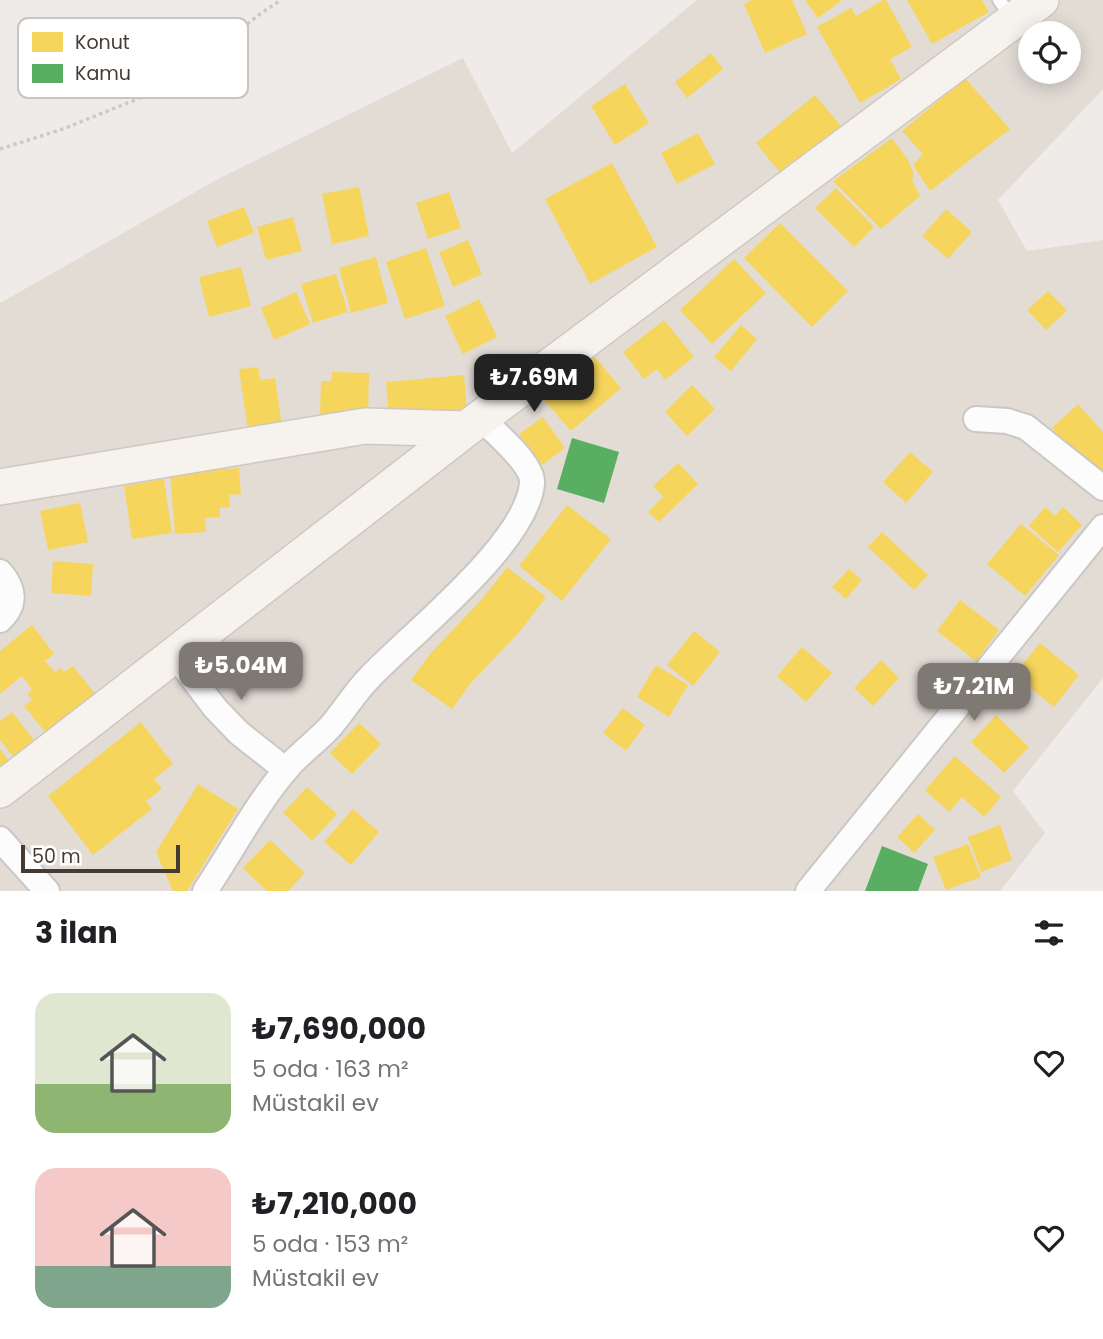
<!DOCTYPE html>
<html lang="tr">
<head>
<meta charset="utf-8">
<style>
  body { margin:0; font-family:Poppins,sans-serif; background:#f6f6f6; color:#202124; height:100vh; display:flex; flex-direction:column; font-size:26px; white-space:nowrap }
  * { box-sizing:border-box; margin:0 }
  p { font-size:23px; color:#757577 }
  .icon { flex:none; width:38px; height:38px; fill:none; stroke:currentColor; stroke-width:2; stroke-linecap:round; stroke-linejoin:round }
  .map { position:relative; height:891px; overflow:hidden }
  .details { display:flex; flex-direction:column; background:#fff; flex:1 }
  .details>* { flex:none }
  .fabs { position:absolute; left:1018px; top:21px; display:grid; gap:14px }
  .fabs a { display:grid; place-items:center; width:63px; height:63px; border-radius:50%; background:#fff; box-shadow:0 4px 18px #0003; font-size:35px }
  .scale { position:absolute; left:21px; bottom:18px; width:159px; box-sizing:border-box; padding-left:7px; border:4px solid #433b34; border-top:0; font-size:19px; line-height:24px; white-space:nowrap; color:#433b34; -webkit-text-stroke:5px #fff; paint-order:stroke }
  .price { position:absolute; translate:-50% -60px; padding:0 16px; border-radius:14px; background:#7f7973; color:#fff; font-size:23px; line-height:46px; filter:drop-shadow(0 2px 4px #0008) }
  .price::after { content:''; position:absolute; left:50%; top:42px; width:21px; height:16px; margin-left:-10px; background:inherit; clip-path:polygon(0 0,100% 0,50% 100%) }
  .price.on { background:#222; color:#fff }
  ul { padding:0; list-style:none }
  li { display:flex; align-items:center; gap:21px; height:175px; padding:0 35px }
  li span { display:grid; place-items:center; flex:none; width:196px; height:140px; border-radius:21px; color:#555 }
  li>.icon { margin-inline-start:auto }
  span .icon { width:84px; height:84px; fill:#fffc; stroke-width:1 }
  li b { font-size:30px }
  h2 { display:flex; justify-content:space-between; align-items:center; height:84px; padding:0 35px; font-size:30px }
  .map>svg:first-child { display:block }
  .residential { fill:#e2dcd5; fill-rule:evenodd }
  .homes { fill:#f6d55c }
  .public { fill:#5aae61 }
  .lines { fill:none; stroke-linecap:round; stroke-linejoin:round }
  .lane-casing { stroke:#cbc7c4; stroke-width:16 }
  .street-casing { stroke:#cbc7c4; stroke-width:28 }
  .secondary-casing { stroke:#cfc8c0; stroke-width:38 }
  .path { stroke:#ccc9c6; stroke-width:3.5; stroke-dasharray:3.5 3.5; stroke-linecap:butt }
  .lane { stroke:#fcfcfc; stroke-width:12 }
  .street { stroke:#fcfcfc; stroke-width:24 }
  .secondary { stroke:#f6f2ed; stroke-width:35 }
  .key { fill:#fff; stroke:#c7c4c2; stroke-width:2 }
  .key-label { font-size:19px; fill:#433b34 }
</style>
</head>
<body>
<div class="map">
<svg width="1103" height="891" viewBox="0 0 1103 891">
  <rect width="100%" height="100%" fill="#eeebe8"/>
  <path class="residential" d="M697,0H1103V89L998,200L1027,251L1103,240V678L1013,791L1045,833L1000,891H0V303L218,179L463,58L512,153ZM1031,33H1069V72H1031Z"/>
  <path class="homes" d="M752,0H792L807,34L765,53L744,4Z
    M805,0H842L818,18Z
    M883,0H886L912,47L890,59L901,79L860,103L817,27L851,8L856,16Z
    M907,0H982L989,12L932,44Z
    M711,53L723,69L687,98L675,82Z
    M965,78L1010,129L930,191L913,165L923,154L902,131Z
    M625,84L649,123L615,145L591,106Z
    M815,95L841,126L782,175L756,143Z
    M698,133L715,164L677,184L661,153Z
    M892,138L908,160L914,174L912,180L920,196L881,229L833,181Z
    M612,163L657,247L590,284L545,199Z
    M359,187L369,236L332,244L322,194Z
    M836,188L874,227L854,247L815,208Z
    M449,192L461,228L428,239L416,203Z
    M244,207L254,233L217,247L207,221Z
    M946,209L972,232L948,259L922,236Z
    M293,217L302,251L266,260L257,227Z
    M780,223L848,291L812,327L744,258Z
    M468,240L482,274L453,287L439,252Z
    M426,248L445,306L405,319L386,262Z
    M376,257L388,303L351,313L339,268Z
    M734,259L766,293L712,344L680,310Z
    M241,267L251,306L209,317L199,277Z
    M336,274L348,312L313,323L301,284Z
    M1048,291L1067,311L1046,330L1027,310Z
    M296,292L310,324L274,340L261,308Z
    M479,299L497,337L463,354L445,316Z
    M664,320L694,357L665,380L657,369L644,379L623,352Z
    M741,325L757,339L731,371L714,357Z
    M595,357L621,388L571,431L544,400Z
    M258,367L260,380L275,378L282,427L248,431L239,369Z
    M332,372L369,373L368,417L320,416L321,381H331Z
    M464,375L467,412L389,419L386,382Z
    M692,385L715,409L687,436L665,412Z
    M1078,404L1103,432V471L1097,477L1052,428Z
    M543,417L565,448L542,465L519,434Z
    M910,452L933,472L906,503L883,482Z
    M678,463L698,484L659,522L648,512L663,497L653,486Z
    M239,468L241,494L229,495L230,507L220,508V517L205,518L206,532L175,534L170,473Z
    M164,479L172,533L132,539L124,486Z
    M80,503L88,542L48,550L40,511Z
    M567,505L611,539L562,601L519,566Z
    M1045,507L1055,516L1063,507L1082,525L1058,552L1029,526Z
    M1021,524L1059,555L1025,596L987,564Z
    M882,532L928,575L914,590L868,547Z
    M53,561L93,564L91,596L51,593Z
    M507,567L546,597L522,629L470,684L452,709L411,680L430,654L483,598Z
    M849,569L862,580L846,599L832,587Z
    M960,600L999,630L976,661L937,631Z
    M32,625L54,654L45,661L55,672L60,668L64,672L73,666L96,695L47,734L24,706L32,700L27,694L32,689L22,676L0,694V651Z
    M694,631L720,652L693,686L667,665Z
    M1040,643L1079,675L1054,707L1014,675Z
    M802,647L832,673L806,702L777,676Z
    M881,660L899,678L873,706L854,688Z
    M656,665L688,685L669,717L637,697Z
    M623,708L645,725L626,751L603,733Z
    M12,712L37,744L16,760L0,740V721Z
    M996,715L1029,747L1004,773L971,742Z
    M141,722L173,764L154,779L162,789L146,801L152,809L93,855L48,796Z
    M359,723L381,744L352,774L330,753Z
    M0,749L13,766L0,776Z
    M955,756L1001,797L984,817L962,797L949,812L925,790Z
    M198,784L238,809L187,891H173L156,852Z
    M307,787L337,814L312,841L283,813Z
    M353,809L379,832L351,865L324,842Z
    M918,814L935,830L914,853L897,837Z
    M1000,825L1012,860L981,872L968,837Z
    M270,840L305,873L288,891H267L243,868Z
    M968,844L981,877L946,890L933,857Z"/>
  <path class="public" d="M572,438L619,452L604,503L557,489Z
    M882,846L928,864L918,891H865Z"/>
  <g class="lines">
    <defs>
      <path id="lane" d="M999,0L1013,19"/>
      <path id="street" d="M976,419L1007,421L1026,427L1103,488
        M0,572C14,588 17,604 0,620
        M175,655L215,708L239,733L286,770
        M0,839L47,891
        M205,891C234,848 257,802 291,764C303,751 318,740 330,727C344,711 355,692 370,677C412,633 526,544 532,484C534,464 495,433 481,418
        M808,891L1103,527"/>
      <path id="secondary" d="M0,487L365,426L466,429
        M0,790L466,429L1041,0"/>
    </defs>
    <use href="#lane" class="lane-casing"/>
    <use href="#street" class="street-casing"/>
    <use href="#secondary" class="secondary-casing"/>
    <path class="path" d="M0,149L63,129L167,87L260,14L281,0"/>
    <use href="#lane" class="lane"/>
    <use href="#street" class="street"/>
    <use href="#secondary" class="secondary"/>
  </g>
  <rect x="18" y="18" width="230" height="80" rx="10" class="key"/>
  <rect x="32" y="32" width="31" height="20" fill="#f6d55c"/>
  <rect x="32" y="64" width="31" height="19" fill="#5aae61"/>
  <g class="key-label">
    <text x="75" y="49">Konut</text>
    <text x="75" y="80">Kamu</text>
  </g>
</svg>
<div class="fabs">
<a><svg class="icon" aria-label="locate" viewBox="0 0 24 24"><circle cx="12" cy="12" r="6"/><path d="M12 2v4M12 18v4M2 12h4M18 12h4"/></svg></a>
</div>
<div class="scale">50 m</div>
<b class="price on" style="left:534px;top:414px">₺7.69M</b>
<b class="price" style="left:241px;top:702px">₺5.04M</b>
<b class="price" style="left:974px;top:723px">₺7.21M</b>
</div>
<section class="details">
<h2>3 ilan<svg class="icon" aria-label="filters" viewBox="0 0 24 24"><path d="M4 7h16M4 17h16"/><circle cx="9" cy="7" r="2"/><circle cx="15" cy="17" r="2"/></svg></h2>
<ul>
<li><span style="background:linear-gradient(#dfe7d0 65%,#8fb573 0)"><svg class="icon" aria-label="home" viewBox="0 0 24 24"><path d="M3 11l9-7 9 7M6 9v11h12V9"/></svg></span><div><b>₺7,690,000</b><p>5 oda · 163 m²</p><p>Müstakil ev</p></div><svg class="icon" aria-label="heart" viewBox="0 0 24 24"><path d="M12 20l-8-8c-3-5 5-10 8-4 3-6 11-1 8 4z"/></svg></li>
<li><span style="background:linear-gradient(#f6c9c9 70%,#7fa58c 0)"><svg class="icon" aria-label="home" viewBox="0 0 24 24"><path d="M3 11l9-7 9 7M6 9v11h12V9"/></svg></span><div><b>₺7,210,000</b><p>5 oda · 153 m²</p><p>Müstakil ev</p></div><svg class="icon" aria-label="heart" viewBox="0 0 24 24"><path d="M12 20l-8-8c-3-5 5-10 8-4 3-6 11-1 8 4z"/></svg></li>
</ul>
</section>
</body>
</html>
